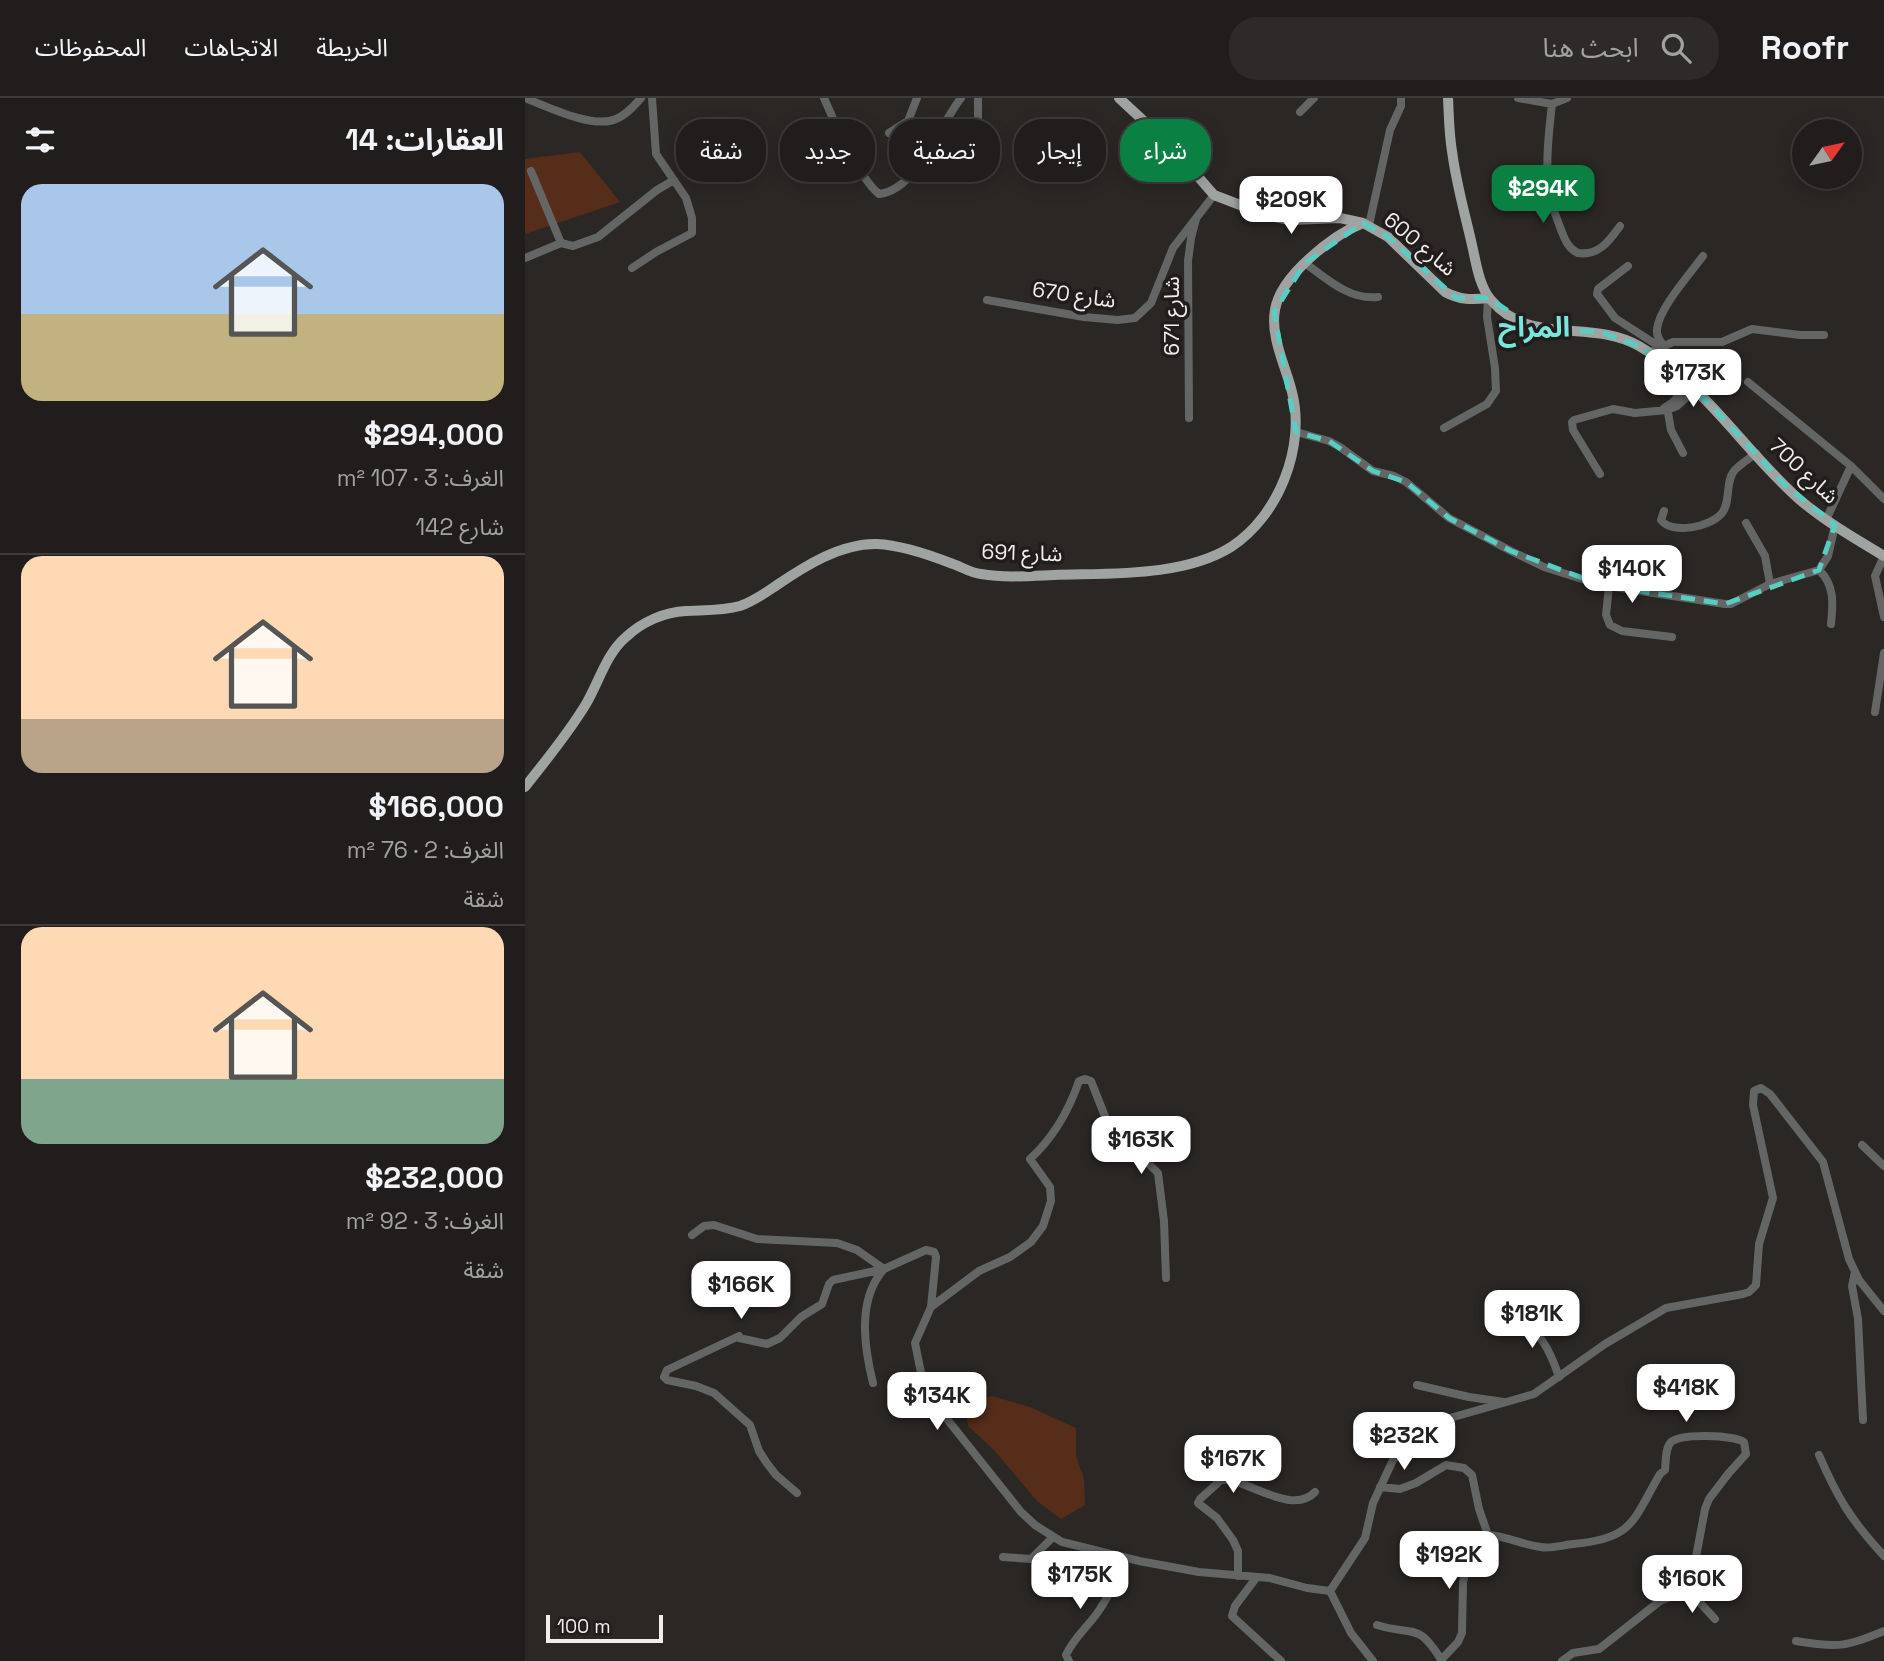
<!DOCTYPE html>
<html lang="ar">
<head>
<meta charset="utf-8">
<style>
  body { margin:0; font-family:"Space Grotesk","Noto Sans Arabic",sans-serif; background:#2d2a29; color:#f1f3f6; direction:rtl; height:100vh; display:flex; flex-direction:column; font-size:26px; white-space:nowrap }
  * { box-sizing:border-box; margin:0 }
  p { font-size:23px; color:#a2a2a3 }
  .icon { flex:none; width:38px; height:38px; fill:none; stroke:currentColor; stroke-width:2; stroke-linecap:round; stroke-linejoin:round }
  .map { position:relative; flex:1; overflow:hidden; direction:ltr }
  .details { display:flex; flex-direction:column; background:#201d1c; width:525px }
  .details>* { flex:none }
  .top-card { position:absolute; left:21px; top:21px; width:665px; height:63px; direction:rtl; display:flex; gap:14px }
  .needle { width:46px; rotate:57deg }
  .fabs { position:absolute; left:1267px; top:21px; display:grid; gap:14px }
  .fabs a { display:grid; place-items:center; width:70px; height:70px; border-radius:50%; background:#201d1c; box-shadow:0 4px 18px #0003,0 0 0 2px #3d3b3b; font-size:35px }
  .scale { position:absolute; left:21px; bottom:18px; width:117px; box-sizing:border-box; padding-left:7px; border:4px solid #f0eeed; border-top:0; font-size:19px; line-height:24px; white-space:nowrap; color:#f0eeed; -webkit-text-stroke:5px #211d1c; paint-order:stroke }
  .price { position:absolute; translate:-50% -60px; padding:0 16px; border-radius:14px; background:#fff; color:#222; font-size:23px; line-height:46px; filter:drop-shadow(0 2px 4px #0008) }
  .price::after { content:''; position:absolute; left:50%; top:42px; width:21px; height:16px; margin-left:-10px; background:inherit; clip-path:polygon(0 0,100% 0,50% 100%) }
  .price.selected { background:#0b8043; color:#fff }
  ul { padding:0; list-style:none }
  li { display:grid; align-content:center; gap:14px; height:371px; padding:0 21px }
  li+li { border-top:2px solid #3d3b3b }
  li span { display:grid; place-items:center; height:217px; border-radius:21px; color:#555 }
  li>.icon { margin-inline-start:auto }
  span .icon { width:126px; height:126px; fill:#fffc; stroke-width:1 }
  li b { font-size:30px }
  h2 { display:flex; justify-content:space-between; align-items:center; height:84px; padding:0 21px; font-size:30px }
  .chip { padding:0 24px; border-radius:28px; background:#201d1c; box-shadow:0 4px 18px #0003,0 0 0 2px #3d3b3b; font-size:24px; line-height:63px }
  .chip.selected { background:#0b8043; color:#fff }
  header { display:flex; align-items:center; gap:42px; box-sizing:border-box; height:98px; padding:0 35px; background:#201d1c; border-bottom:2px solid #3d3b3b }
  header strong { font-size:33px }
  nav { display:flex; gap:38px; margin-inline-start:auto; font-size:24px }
  .search { width:490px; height:63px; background:#2d2a29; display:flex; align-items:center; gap:18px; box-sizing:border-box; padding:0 24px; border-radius:28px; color:#a2a2a3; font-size:26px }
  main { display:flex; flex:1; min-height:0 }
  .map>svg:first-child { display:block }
  .green { fill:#552d19 }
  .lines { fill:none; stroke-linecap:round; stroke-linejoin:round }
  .minor { stroke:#646666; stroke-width:8 }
  .major { stroke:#9fa4a3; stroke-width:10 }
  .marked { fill:none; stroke:#56cec3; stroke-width:5; stroke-dasharray:14 9; stroke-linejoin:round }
  .labels { text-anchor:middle; stroke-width:7; stroke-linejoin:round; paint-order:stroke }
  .street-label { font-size:21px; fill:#f0eeed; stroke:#211d1c }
  .district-label { font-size:28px; font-weight:bold; fill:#7be5db; stroke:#211d1c }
</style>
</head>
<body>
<header>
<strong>Roofr</strong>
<div class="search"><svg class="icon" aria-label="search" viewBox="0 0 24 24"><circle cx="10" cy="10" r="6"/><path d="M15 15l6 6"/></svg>ابحث هنا</div>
<nav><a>الخريطة</a><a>الاتجاهات</a><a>المحفوظات</a></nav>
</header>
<main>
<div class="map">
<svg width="1359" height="1563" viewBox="0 0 1359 1563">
  <rect width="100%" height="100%" fill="#2b2725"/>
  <path class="green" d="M55,54L95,104L0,136V61Z
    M467,1298L505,1309L551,1330V1358L559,1381L560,1407L536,1421L512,1403L469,1352L443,1328L439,1306Z"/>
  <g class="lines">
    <path class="minor" d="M0,0C23,9 68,31 91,21C101,17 109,8 116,0
      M299,0C309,24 335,81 354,96C392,92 414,28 436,0
      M993,0L1027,6L1042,0
      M1027,6C1022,50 1017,87 1035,129C1039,139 1042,150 1053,155C1074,158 1084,143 1095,128
      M775,14L789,0
      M364,35L383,23L392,0
      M453,50V0
      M6,73L36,145
      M844,127L865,32L876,8V0
      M0,160L36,145L48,148L73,139L132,92L149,82
      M780,165C802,181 824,202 853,199
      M1103,168L1073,191L1072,196L1090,220L1135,249
      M107,170L131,154L167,135V120L161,100L131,56L127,0
      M462,202L559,219L593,222L610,220L626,205L648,150L689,97
      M1138,247C1135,243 1131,238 1132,231C1134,210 1165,176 1178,158
      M1124,255L1148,244H1197L1227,231L1275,237H1299
      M1223,284L1326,368L1359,401
      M1142,309L1146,332L1158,355
      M1139,310L1148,304L1165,285
      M664,320L663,163L666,140L671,121
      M919,330L962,306L971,293L970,270L962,219L963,200
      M771,334L804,343L815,349L848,373L869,378L881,384L924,420L986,453L1019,469L1076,487L1200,506H1206L1245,486L1294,472L1303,458L1310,427
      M1075,376L1048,332L1047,324L1049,322L1088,311L1110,315L1142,312L1152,308L1171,291
      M1139,413L1136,422C1147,437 1186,429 1197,415C1206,404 1200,384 1209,373C1215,366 1224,361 1231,355
      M1301,422L1326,368
      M1221,425L1240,458L1245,486
      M1359,458L1350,478L1359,519
      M1294,472C1310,487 1308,506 1306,526
      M1084,488L1081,517L1085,527L1097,533L1147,539
      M1350,614L1359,555
      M1337,1047L1359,1068
      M167,1137L179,1128L189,1127L232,1141L312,1145L332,1152L359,1171C332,1201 339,1249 348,1285
      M1330,1174L1327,1188L1333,1221L1338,1322
      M641,1180L639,1123L633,1075L583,1026L566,983L560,981L554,983C544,1012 528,1040 505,1061L525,1089L526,1103L518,1128L506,1144L485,1159L454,1173L406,1209L390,1245L398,1285L406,1301L496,1414L510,1427L537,1444L614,1463L674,1474L745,1480L782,1490L805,1493
      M991,1217C1015,1233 1025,1252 1034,1279
      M892,1287L944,1299L979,1304
      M1294,1357C1313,1401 1326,1422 1359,1458
      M855,1389L875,1391L891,1385L921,1367L939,1370L947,1377L954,1411L963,1437C981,1438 998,1447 1016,1449C1026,1451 1038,1447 1048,1446C1109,1441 1108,1422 1135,1376L1140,1372C1141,1364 1140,1350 1146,1344C1157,1335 1208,1337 1219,1344L1221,1356L1203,1376L1184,1401L1180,1411L1171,1459L1175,1467L1176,1484L1165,1494L1155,1495L1135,1503L1074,1551L1048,1555L1037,1563
      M272,1395L251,1377L241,1364L234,1353L225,1327L189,1295L171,1288L142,1282L139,1279L142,1272L214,1238V1240L242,1246L255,1240L276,1219L297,1206L304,1186L308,1182L359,1171L401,1152L409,1154L411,1159L406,1209
      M478,1459L506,1461L528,1439
      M713,1478V1453L708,1442L692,1420L673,1405L675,1401L696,1382H703C727,1385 769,1417 790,1394
      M731,1480L710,1508L707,1518L756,1563
      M1165,1494L1190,1521
      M852,1527C891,1539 892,1523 917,1563
      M1271,1543C1312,1550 1322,1549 1359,1533
      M916,1562L933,1544L937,1535L938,1484L943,1465L963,1437
      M544,1563L541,1557C549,1539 565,1527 575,1511C586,1495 593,1477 598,1459
      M848,1563L826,1535L805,1493L840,1440L848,1405L868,1362L894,1334L925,1320L1009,1296L1080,1246L1141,1210L1218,1196L1224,1194L1231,1187L1234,1146L1248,1100L1228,1007L1229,993L1236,990L1245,996L1298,1064L1324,1161L1334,1182L1359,1213"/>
    <path class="major" d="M594,0L649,51L689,97L744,118L765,122L815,120L838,125L863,139L920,194C935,202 947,202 963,200
      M923,0C924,18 924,36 927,53C931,85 940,116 947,147C951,164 954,188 966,202C1006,249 1065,220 1114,248C1180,286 1219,353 1275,402C1301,424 1331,441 1359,458
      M0,689C21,662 43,636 61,606C74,584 81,556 101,539C117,524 139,514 161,513C179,512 197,513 215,508C229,503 240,495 252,487C280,468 316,445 352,446C377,447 405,457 428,466C437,469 446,475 456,476C480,480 505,478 529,477C585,475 658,479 706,449C754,418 781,348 767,294C761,269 745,239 750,212C755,178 808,137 838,125"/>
  </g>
  <path class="marked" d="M838,125L863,139L931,200H963L1010,230L1076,234L1116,249L1166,286L1260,387L1310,427L1294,472L1200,506L1076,487L986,453L924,420L881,384L848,373L804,343L771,334L749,214L780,165Z"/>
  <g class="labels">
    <g class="street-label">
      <text transform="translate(895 146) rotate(40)" y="7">شارع 600</text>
      <text transform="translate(549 197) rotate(8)" y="7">شارع 670</text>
      <text transform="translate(647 218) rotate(-90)" y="7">شارع 671</text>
      <text transform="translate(1279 373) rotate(43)" y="7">شارع 700</text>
      <text transform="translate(497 455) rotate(2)" y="7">شارع 691</text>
    </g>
    <g class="district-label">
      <text x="1009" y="239">المراح</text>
    </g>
  </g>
</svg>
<div class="fabs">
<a><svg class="needle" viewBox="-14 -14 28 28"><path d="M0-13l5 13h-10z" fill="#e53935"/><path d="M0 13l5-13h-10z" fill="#a2a2a3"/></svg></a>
</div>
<div class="scale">100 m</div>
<b class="price selected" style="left:1018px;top:127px">$294K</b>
<b class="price" style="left:766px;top:138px">$209K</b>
<b class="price" style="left:1168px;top:311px">$173K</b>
<b class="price" style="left:1107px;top:507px">$140K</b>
<b class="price" style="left:616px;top:1078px">$163K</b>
<b class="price" style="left:216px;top:1223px">$166K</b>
<b class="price" style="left:1007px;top:1252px">$181K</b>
<b class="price" style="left:1161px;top:1326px">$418K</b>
<b class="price" style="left:412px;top:1334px">$134K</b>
<b class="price" style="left:879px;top:1374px">$232K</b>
<b class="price" style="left:708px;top:1397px">$167K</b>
<b class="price" style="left:924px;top:1493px">$192K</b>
<b class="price" style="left:555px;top:1513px">$175K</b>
<b class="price" style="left:1167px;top:1517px">$160K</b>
<div class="top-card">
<a class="chip selected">شراء</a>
<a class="chip">إيجار</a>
<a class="chip">تصفية</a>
<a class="chip">جديد</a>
<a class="chip">شقة</a>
</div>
</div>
<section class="details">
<h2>العقارات: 14<svg class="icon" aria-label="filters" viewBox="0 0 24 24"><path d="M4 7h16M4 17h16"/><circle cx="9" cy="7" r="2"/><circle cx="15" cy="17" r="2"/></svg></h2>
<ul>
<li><span style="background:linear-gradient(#a9c7e8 60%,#c2b280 0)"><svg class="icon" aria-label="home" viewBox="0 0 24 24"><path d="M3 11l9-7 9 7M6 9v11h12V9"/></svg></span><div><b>$294,000</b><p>الغرف: 3 · 107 m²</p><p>شارع 142</p></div></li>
<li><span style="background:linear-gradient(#ffd9b3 75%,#b9a48a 0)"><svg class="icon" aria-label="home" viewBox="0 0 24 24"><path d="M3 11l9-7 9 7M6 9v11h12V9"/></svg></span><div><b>$166,000</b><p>الغرف: 2 · 76 m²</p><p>شقة</p></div></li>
<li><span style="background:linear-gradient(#ffd9b3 70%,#7fa58c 0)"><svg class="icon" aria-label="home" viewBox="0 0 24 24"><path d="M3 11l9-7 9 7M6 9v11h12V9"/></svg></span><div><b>$232,000</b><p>الغرف: 3 · 92 m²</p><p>شقة</p></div></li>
</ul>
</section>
</main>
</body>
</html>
